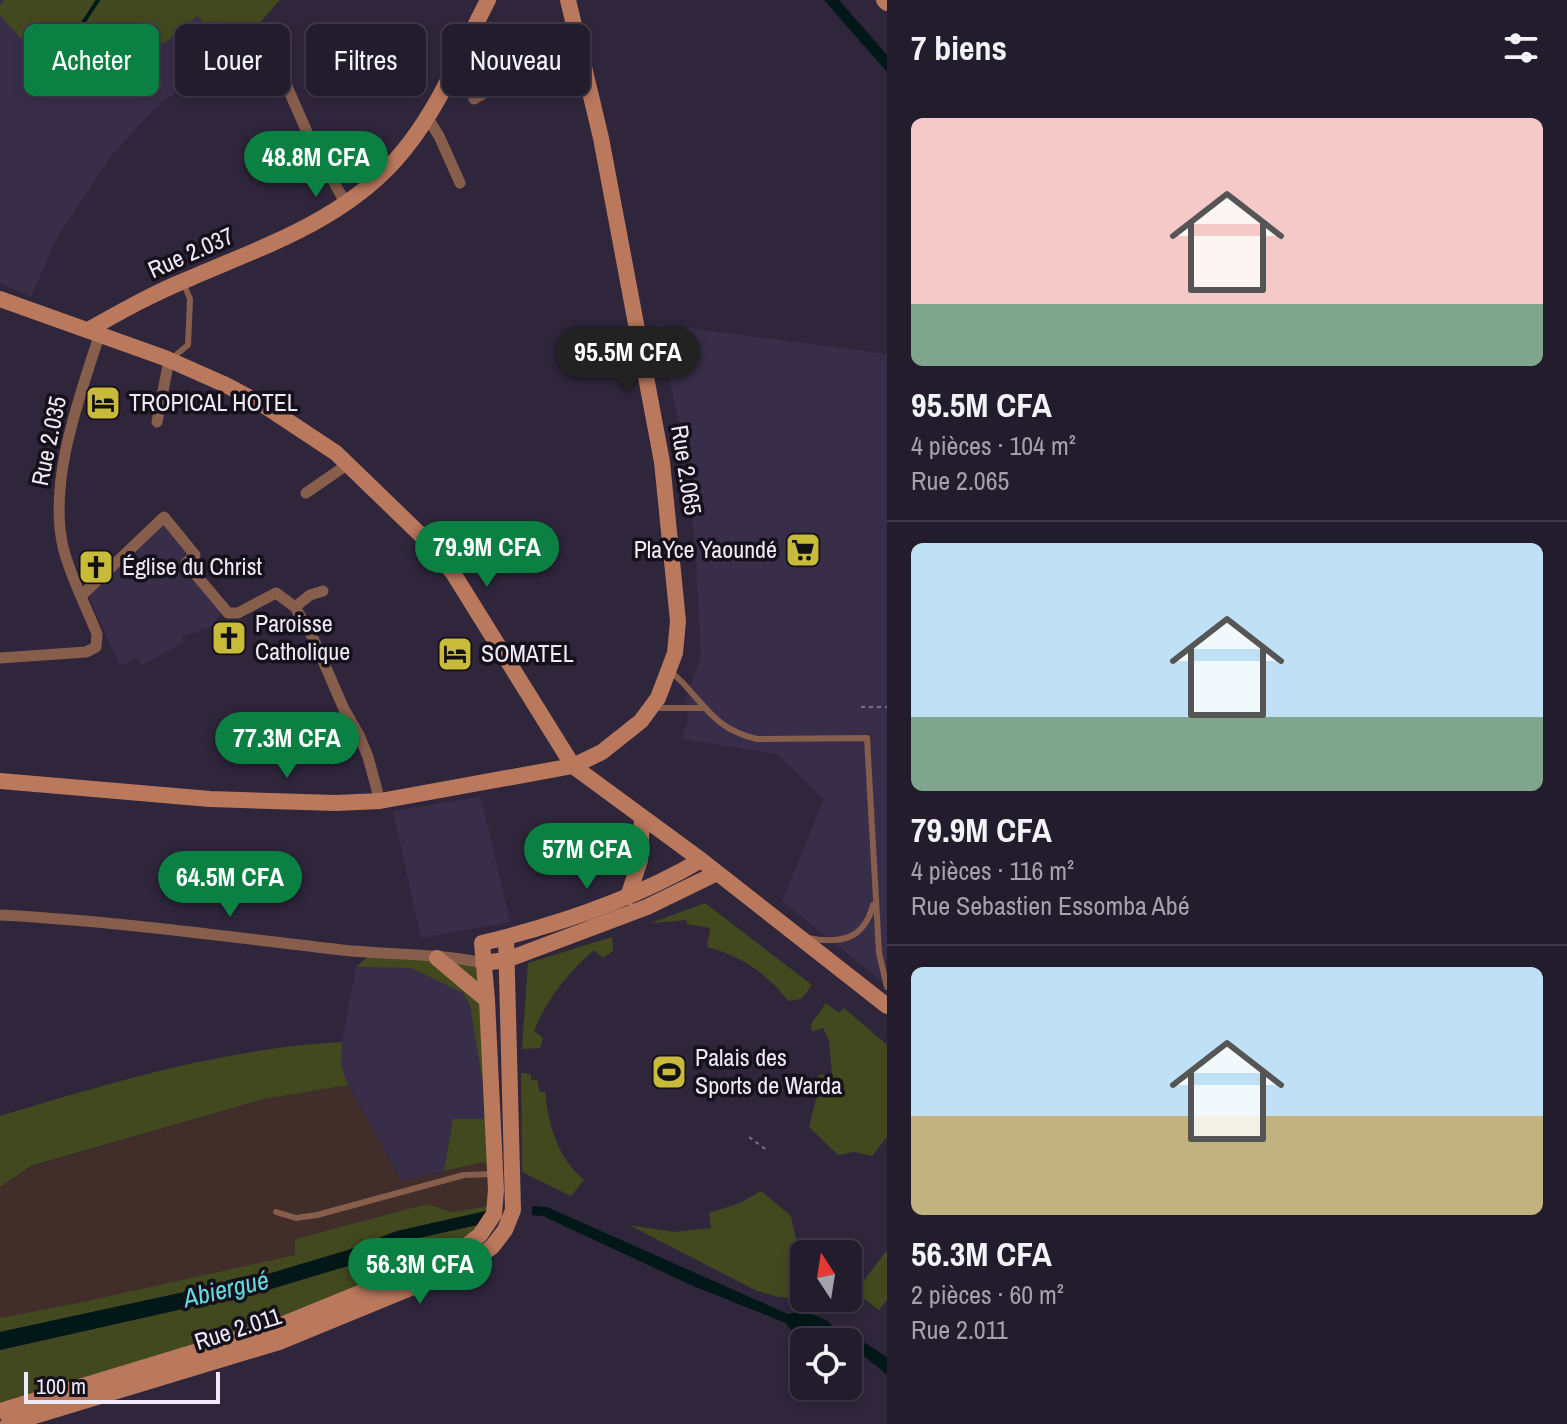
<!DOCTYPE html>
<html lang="fr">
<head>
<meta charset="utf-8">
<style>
  body { margin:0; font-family:"Archivo Narrow",sans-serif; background:#2f2939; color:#f1f3f6; height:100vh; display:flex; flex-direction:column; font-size:30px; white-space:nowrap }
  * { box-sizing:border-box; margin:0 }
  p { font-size:26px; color:#a3a1aa }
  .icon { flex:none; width:44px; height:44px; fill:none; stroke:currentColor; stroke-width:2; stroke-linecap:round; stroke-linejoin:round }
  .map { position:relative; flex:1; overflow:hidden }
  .side { display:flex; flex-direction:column; background:#231c2d; width:680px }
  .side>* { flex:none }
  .guide { position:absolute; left:24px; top:24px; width:742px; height:72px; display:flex; gap:16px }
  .needle { width:52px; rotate:348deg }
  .tools { position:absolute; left:790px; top:1240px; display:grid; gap:16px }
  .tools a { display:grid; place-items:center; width:72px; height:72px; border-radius:12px; background:#231c2d; box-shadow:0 4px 12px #0003,0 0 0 2px #403a49; font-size:40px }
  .scale { position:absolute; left:24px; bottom:20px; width:196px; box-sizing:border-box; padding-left:8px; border:4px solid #efe9f8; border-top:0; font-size:22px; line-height:28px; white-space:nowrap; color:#efe9f8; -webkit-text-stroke:6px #15111b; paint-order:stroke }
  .price { position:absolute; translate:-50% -68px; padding:0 18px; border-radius:28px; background:#0b8043; color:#fff; font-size:26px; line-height:52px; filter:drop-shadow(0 2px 4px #0008) }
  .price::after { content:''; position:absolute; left:50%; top:48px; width:24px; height:18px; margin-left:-12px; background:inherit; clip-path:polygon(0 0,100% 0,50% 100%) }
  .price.selected { background:#222; color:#fff }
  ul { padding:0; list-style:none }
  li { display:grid; align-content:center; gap:16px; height:424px; padding:0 24px }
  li+li { border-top:2px solid #403a49 }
  li span { display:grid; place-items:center; height:248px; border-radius:12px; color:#555 }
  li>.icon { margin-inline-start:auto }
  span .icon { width:144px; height:144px; fill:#fffc; stroke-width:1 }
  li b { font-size:34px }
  h2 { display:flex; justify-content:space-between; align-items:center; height:96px; padding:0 24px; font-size:34px }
  .chip { padding:0 28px; border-radius:12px; background:#231c2d; box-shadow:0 4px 12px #0003,0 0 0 2px #403a49; font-size:28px; line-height:72px }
  .chip.selected { background:#0b8043; color:#fff }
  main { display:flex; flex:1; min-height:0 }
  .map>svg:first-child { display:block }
  .built { fill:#392e4a }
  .industrial { fill:#412d2a }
  .green { fill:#43491f }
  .water { fill:#011718 }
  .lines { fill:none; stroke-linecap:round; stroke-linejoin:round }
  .stream { stroke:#011718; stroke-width:4 }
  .path { stroke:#766e81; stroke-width:2; stroke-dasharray:4 4; stroke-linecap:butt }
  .lane { stroke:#875d4c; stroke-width:6 }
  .street { stroke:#875d4c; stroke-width:11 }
  .secondary { stroke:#ba785d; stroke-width:16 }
  .labels { text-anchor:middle; stroke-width:7; stroke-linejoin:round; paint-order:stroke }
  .street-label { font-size:24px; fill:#efe9f8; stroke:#15111b }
  .poi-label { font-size:24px; fill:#efe9f8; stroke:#15111b; text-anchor:start }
  .water-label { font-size:26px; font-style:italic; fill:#66dadf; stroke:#15111b }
</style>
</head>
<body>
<main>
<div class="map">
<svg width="887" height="1424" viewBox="0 0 887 1424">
  <rect width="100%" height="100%" fill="#2f263c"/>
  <path class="built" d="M0,0H278L238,44L154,109L111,156L57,238L31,297L0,283Z
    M656,324L887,354V985L782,901L824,799L777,754L682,739L688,720L685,702L701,656L696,563L690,487L676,408Z
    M164,522L192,554L181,563L223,611L212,626L182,637L183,643L142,665L138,657L120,666L87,593L108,580L104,574Z
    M481,797L510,922L421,938L393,811Z
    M356,967L411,968L463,993L470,1005L483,1085L484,1119L453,1120L444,1171L402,1181L348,1085L341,1065L342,1042Z"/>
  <path class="industrial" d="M348,1085L402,1181L484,1162L488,1168L489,1206L452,1212L427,1204L295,1239L296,1255L82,1302L0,1318V1187L31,1167L264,1099Z"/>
  <path class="green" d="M4,0H280L248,36C234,40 231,29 221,21L204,22L197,16L166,42L132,53L58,69L46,67L0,15V5Z
    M705,903L812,985L801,999L788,1001C768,974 740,955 707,947L710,928L687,924V920L651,923Z
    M612,937L613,951L603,958L594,950C567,974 548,997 534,1031L543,1038L540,1048L522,1049L528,963Z
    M372,953L483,963L495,1209L397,1231L348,1250L268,1274L0,1332V1318L82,1302L295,1255V1239L427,1204L452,1212L489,1206L488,1168L484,1162L444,1171L453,1119H484L483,1085L470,1005L463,993L411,968L356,967Z
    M826,1003L839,1013L844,1008L887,1045V1137L872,1156L854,1152L838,1155L809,1127L816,1099L818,1075L832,1074L829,1041L823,1028L812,1032L811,1024Z
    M342,1042L341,1065L348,1085L264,1099L31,1166L0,1187V1116C112,1082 225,1048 342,1042Z
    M521,1073L531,1074V1080H537L540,1092H545C548,1123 558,1159 584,1180L571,1196L522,1172Z
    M761,1191L791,1216C794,1232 795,1244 809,1254H804V1298L823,1299L778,1297L755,1290L629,1225L674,1232L711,1228L709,1213L740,1203Z
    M491,1222L480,1235L274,1328L0,1411V1350L270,1289L351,1265L400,1242Z
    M887,1250V1300L879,1310L855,1292Z"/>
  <path class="water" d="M824,0H839L887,55V72Z
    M532,1206L547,1207L788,1314L804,1311L826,1320L840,1333L865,1343L887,1357V1375L864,1356L848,1350V1342C823,1342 801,1347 786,1323L691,1285L543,1216L532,1215Z
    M495,1209L491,1222L400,1242L351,1265L271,1289L0,1350V1332L268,1274L348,1250L397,1231Z"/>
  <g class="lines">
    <path class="stream" d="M59,60L98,0"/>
    <path class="path" d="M861,707H887
      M749,1137L768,1151"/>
    <path class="lane" d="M171,359L188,345L190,299L184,284
      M669,670C703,698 709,728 757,739L867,738L879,953L887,987
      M654,708H703
      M808,938C840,944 864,940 873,905
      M276,1212L296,1218L317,1215L464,1175L493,1174"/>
    <path class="street" d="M272,52L310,139L346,204
      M474,99L577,39
      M427,117L439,136L460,183
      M157,422L169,360
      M306,493L348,464
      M82,595L164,517L195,555L186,563L228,613H238L276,593L295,607L310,595L323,591
      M295,607L313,638L344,709L359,735L368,757L380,801
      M0,658L86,652L96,647L97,634C86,606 70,576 63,547C48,481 79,399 99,336
      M0,915C115,921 228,937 342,950C389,955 437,953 483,963"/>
    <path class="secondary" d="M884,0L887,3
      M0,299L165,358L226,385L265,406L336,453L427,541L453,573L573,766L701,860L887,1006
      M88,330C120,312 152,294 186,280C264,246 349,219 404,150C440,106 462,50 488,0
      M0,781L210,799L336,803L380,801L573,766L602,752L641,721L658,698L675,653L678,621L662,462L601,138L568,0
      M628,897L640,860L642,818
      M437,958L487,1000
      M483,963L506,960L647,907L717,873
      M0,1411L274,1328L421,1268L467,1245L480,1235L494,1214L496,1190L487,1000L482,943C557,925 633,900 701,860
      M8,1424L279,1342L425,1282L476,1258L492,1247L505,1230L513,1210L506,937"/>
  </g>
  <defs>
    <symbol id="hotel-square" viewBox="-11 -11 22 22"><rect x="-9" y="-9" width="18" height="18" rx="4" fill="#c9bb3a" stroke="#15111b"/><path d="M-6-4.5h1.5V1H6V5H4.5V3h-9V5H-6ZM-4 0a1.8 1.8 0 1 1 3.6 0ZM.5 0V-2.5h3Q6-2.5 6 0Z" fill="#111"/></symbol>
    <symbol id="supermarket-square" viewBox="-11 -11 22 22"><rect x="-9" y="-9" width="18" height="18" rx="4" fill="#c9bb3a" stroke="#15111b"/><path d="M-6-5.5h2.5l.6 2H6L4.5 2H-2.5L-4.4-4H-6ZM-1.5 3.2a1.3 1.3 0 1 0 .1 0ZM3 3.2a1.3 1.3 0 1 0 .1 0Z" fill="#111"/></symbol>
    <symbol id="church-square" viewBox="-11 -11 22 22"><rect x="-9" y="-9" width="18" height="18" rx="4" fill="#c9bb3a" stroke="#15111b"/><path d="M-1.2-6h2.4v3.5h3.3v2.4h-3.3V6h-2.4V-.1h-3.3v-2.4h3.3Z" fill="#111"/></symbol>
    <symbol id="stadium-square" viewBox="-11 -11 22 22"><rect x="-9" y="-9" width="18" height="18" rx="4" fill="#c9bb3a" stroke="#15111b"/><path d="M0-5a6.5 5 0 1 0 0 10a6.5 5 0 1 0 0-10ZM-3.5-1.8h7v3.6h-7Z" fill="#111"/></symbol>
  </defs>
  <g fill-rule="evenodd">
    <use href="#hotel-square" x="83" y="383" width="40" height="40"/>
    <use href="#supermarket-square" x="783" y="530" width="40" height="40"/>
    <use href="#church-square" x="76" y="547" width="40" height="40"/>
    <use href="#church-square" x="209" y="618" width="40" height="40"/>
    <use href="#hotel-square" x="435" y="634" width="40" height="40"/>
    <use href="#stadium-square" x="649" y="1052" width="40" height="40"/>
  </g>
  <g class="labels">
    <g class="street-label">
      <text transform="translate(191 253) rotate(-24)" y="8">Rue 2.037</text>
      <text transform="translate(49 441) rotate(-78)" y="8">Rue 2.035</text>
      <text transform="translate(686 470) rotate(81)" y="8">Rue 2.065</text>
      <text transform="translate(238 1329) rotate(-18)" y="8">Rue 2.011</text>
    </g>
    <g class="poi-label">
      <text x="129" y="411">TROPICAL HOTEL</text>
      <text x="777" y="558" text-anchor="end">PlaYce Yaoundé</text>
      <text x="122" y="575">Église du Christ</text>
      <text x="255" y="632">Paroisse<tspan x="255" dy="28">Catholique</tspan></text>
      <text x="481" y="662">SOMATEL</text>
      <text x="695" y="1066">Palais des<tspan x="695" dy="28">Sports de Warda</tspan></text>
    </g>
    <g class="water-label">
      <text transform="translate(226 1289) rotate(-13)" y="9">Abiergué</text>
    </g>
  </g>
</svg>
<div class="tools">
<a><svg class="needle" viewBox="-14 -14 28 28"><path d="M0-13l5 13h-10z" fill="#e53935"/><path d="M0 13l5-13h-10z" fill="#a3a1aa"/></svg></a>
<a><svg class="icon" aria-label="locate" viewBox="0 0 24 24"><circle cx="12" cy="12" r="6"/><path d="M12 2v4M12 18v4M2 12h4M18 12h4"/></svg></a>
</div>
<div class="scale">100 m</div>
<b class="price" style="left:316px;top:199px">48.8M CFA</b>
<b class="price selected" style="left:628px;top:394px">95.5M CFA</b>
<b class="price" style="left:487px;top:589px">79.9M CFA</b>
<b class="price" style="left:287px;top:780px">77.3M CFA</b>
<b class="price" style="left:587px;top:891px">57M CFA</b>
<b class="price" style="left:230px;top:919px">64.5M CFA</b>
<b class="price" style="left:420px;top:1306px">56.3M CFA</b>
<div class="guide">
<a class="chip selected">Acheter</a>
<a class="chip">Louer</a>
<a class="chip">Filtres</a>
<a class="chip">Nouveau</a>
</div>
</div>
<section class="side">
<h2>7 biens<svg class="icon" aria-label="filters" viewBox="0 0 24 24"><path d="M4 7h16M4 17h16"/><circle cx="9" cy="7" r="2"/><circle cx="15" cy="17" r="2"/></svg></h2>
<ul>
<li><span style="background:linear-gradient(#f6c9c9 75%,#7fa58c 0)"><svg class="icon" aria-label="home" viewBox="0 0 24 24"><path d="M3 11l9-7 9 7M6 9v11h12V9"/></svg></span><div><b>95.5M CFA</b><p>4 pièces · 104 m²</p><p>Rue 2.065</p></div></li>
<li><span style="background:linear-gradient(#bfe0f5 70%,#7fa58c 0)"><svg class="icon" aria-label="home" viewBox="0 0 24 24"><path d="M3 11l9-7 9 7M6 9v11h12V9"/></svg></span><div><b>79.9M CFA</b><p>4 pièces · 116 m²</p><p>Rue Sebastien Essomba Abé</p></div></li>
<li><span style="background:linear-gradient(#bfe0f5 60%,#c2b280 0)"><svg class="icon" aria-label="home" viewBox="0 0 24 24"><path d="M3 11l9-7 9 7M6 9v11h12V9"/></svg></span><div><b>56.3M CFA</b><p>2 pièces · 60 m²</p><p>Rue 2.011</p></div></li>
</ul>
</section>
</main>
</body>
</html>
